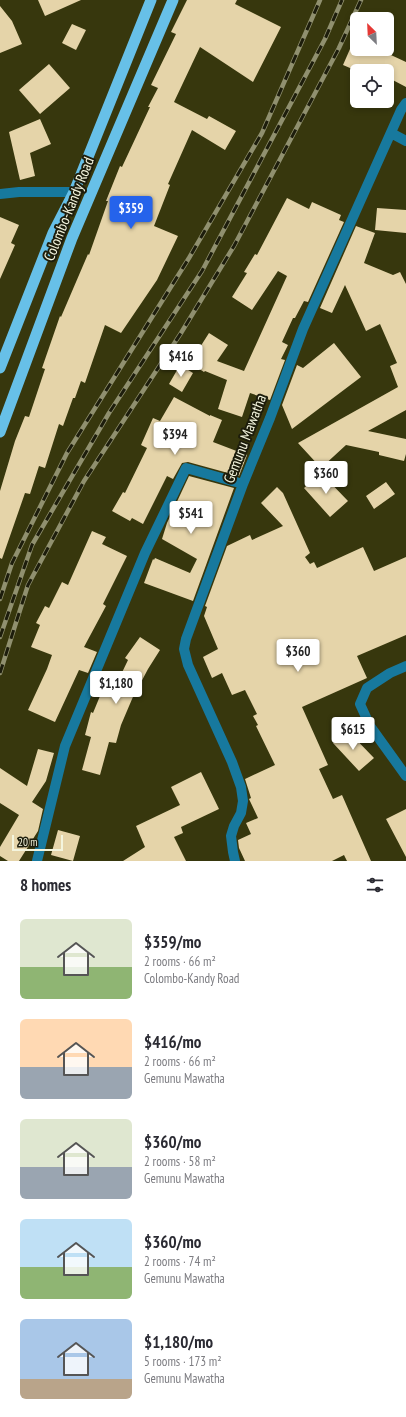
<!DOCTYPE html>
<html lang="en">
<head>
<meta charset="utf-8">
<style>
  body { margin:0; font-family:"PT Sans Narrow",sans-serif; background:#f7f7f7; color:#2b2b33; height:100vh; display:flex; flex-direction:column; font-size:15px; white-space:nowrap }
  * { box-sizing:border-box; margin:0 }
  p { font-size:13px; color:#7c7c81 }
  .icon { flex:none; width:22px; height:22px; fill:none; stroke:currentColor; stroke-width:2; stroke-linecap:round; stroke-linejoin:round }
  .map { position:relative; height:861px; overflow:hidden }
  .sheet { display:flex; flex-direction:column; background:#fff; flex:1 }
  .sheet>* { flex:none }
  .needle { width:26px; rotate:336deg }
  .fabs { position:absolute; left:350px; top:12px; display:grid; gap:8px }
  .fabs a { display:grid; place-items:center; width:44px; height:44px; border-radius:6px; background:#fff; box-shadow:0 2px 6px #0003; font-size:20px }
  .scale { position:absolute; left:12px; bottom:10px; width:51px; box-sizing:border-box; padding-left:4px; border:2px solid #f4f5de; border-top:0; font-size:11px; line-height:14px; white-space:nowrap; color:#f4f5de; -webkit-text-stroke:3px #1d1d0c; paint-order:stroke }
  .price { position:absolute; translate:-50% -34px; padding:0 9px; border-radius:4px; background:#fff; color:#222; font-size:13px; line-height:26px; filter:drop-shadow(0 1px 2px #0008) }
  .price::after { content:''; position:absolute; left:50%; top:24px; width:12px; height:9px; margin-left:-6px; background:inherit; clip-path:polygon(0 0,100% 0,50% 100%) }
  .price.current { background:#2563eb; color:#fff }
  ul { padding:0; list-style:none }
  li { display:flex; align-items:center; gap:12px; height:100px; padding:0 20px }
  li span { display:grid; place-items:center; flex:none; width:112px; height:80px; border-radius:6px; color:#555 }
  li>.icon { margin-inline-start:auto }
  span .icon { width:48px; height:48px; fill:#fffc; stroke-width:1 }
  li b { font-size:17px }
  h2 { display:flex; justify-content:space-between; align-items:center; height:48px; padding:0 20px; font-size:17px }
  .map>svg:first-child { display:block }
  .building { fill:#e5d4a9 }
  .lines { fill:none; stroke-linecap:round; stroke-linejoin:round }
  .minor { stroke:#17799e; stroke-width:10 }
  .trunk { stroke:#67c0e8; stroke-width:11 }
  .rail-casing { stroke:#90906f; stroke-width:4.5 }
  .rail { stroke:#1d1d0c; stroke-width:3; stroke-dasharray:9; stroke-linecap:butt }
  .labels { text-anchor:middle; stroke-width:4; stroke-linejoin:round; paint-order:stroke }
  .street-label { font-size:15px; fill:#f4f5de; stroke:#1d1d0c }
</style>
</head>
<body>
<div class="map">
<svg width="406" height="861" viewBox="0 0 406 861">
  <rect width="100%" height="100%" fill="#37370d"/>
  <path class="building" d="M38,0H81L45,16Z
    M187,0H237L235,4L281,27L253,82L200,47L174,102L207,119L209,116L236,131L225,150L192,130L168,184L170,185L154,226L178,236L157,280L121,333L105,325L85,383L81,381L75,398H73L63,426L59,424L45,468L39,466L30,494L25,493L2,559L0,558V491L15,441L25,416L29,417L45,369L42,368L60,316L61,317L88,254L89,255L108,201H106L120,166L122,167L150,107H148L158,88L151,85L176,34L171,32Z
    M0,6L12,21L22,44L0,53Z
    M72,24L86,30L76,50L62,43Z
    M350,49H378L406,62V87L387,77V71H357L343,65Z
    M49,64L70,88L40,114L19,90Z
    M40,119L51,144L30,153L35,176L20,180L9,132Z
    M287,198L309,209L312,202L341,215L339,220L344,222L308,302L304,301L295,318H293L282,342L288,345L281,359L285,360L270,400L250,393L242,417L218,409L227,380L205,371L204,372L190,363L209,333L228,345L217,361L244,371L287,276L278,271L252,310L232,297L247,273L244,272L255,254L257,255Z
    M377,208L406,210V233L375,230Z
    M0,217L19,225L11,243L15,245L0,279Z
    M356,226L375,233L364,263L393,275L400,272L406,284V410L368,431L406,439V454L404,461L379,455V452L346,445L321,468L298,443L398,387L390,366L397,363L380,324L366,331L345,285L332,313L320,308Z
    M334,343L361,377L292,429L282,405L297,365L303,368Z
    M180,365L193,373L182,392L169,384Z
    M174,397L210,416V415L222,420L213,442L247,455L239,476L188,462L182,463L173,479L167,476L143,524L132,518L130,521L112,511L123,492L125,493L147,448L141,445L153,418L160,421Z
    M321,473L348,501L330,517L304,488Z
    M189,476L234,488L193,601L144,583L153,559L154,560L155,558L190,573L197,559L162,539L167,523Z
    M386,482L395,494L374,509L366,496Z
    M277,487L283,493L310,553L305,557L310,564L314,562L317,568L363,547L374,571L406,557V635L357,656L367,678L302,707L328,765L319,769L333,799L342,795L371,861H347L344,855L332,861H245L239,848L238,840L251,834L246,823L258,818L249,799L251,798L245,779L275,765L256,726L258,725L253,716L257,714L245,690L232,695L222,673L212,678L203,657L218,649L204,616L207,607L205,606L227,546L250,535L252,540L283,526L261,503Z
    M92,531L106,537L102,544L127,556L103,604L106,606L84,647L97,652L88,673L79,670L55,722L28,710L47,669L52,655L31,647L40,625L36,623L45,606L49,608L62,582L68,585Z
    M140,637L160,650L148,669L139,686L138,685L121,725L116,743L109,742L100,775L82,770L91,737L85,735L91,712L93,713L107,679L117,683L128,660L125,658Z
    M347,730L374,758L359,771L333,743Z
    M38,749L54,753L46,781L32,802L43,809L38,831L19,861H8L0,856V847L19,815L0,803V768L27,786Z
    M201,772L219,809L181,827L183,833L174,837L186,861H123L145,847L136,826L180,805L171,787Z
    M406,809V857L386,819Z
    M58,830L80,836L73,861L51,855Z"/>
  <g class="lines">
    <path class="minor" d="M391,133L406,141
      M0,194L19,192H74
      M406,666L390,673L367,688L360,704L370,726L406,776
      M37,861L65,746L145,553L186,468L243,484
      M235,861L233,852L231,836L234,826L241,813L243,801L241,787L232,762L188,665L184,649L186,639L243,484L270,418L303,329L401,110L406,103"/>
    <path class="trunk" d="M0,368L53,233L74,192L151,0
      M0,432L72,238L173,0"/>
    <defs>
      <path id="rail" d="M0,599L12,563L67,453L189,258L262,133L320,0
        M0,637L32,545L109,413L202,271L325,39L342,0
        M0,673L28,585L84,481L181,333L234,246L339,48L361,0"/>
    </defs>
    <use href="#rail" class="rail-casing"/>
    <use href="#rail" class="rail"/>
  </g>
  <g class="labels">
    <g class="street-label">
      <text transform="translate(69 209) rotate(-68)" y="5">Colombo-Kandy Road</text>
      <text transform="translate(245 439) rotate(-69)" y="5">Gemunu Mawatha</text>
    </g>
  </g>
</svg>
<div class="fabs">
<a><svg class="needle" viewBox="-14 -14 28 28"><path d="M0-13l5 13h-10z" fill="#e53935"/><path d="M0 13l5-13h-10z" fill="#7c7c81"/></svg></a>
<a><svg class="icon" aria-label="locate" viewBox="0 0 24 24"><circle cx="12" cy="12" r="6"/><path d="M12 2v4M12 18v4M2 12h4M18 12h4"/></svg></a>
</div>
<div class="scale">20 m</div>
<b class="price current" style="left:131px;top:230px">$359</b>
<b class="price" style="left:181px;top:378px">$416</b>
<b class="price" style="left:175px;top:456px">$394</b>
<b class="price" style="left:326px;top:495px">$360</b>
<b class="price" style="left:191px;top:535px">$541</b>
<b class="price" style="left:298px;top:673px">$360</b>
<b class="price" style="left:116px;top:705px">$1,180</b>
<b class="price" style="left:353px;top:751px">$615</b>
</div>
<section class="sheet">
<h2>8 homes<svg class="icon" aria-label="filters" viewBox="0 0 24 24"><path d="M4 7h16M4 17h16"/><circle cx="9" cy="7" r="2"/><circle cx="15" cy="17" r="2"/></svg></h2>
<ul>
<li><span style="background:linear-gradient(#dfe7d0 60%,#8fb573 0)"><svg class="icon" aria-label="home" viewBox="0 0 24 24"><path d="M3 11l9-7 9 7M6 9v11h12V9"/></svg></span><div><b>$359/mo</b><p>2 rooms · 66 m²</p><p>Colombo-Kandy Road</p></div></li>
<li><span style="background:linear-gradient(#ffd9b3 60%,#9aa5b1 0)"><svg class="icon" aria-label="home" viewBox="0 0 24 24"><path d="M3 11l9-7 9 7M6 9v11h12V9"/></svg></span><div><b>$416/mo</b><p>2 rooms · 66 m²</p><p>Gemunu Mawatha</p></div></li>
<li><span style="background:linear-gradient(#dfe7d0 60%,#9aa5b1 0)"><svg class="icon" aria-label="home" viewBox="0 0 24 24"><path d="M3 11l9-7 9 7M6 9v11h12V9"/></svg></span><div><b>$360/mo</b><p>2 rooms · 58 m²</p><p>Gemunu Mawatha</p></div></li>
<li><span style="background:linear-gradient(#bfe0f5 60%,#8fb573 0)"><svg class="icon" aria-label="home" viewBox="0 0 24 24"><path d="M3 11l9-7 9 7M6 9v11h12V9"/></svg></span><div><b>$360/mo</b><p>2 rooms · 74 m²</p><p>Gemunu Mawatha</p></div></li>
<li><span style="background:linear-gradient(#a9c7e8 75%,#b9a48a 0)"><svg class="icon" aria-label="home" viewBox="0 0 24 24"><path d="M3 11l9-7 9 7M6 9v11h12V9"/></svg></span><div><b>$1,180/mo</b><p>5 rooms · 173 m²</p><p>Gemunu Mawatha</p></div></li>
</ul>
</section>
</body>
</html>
